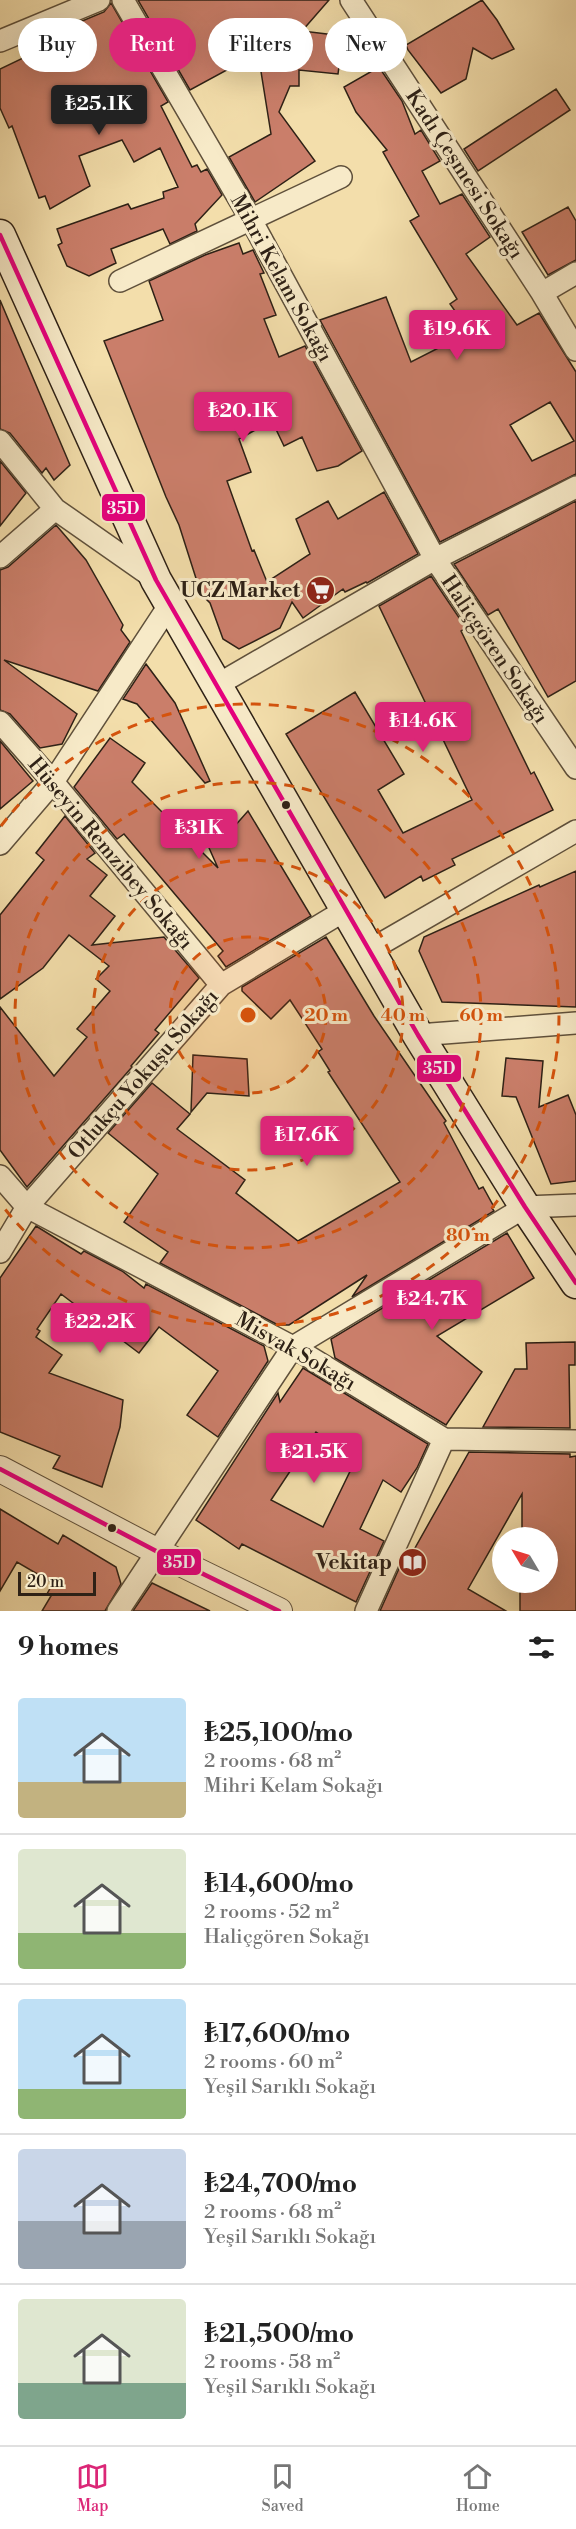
<!DOCTYPE html>
<html lang="en">
<head>
<meta charset="utf-8">
<style>
  body { margin:0; font-family:"Libre Bodoni",serif; background:#f6f6f6; color:#222; height:100vh; display:flex; flex-direction:column; font-size:22px; white-space:nowrap }
  * { box-sizing:border-box; margin:0 }
  p { font-size:20px; color:#767676 }
  .icon { flex:none; width:33px; height:33px; fill:none; stroke:currentColor; stroke-width:2; stroke-linecap:round; stroke-linejoin:round }
  .map { position:relative; height:1611px; overflow:hidden }
  .panel { display:flex; flex-direction:column; background:#fff; flex:1 }
  .panel>* { flex:none }
  .banner { position:absolute; left:18px; top:18px; width:540px; height:54px; display:flex; gap:12px }
  .needle { width:39px; rotate:308deg }
  .buttons { position:absolute; left:492px; top:1527px; display:grid; gap:12px }
  .buttons a { display:grid; place-items:center; width:66px; height:66px; border-radius:50%; background:#fff; box-shadow:0 6px 24px #0002; font-size:30px }
  .scale { position:absolute; left:18px; bottom:15px; width:78px; box-sizing:border-box; padding-left:6px; border:3px solid #2e2116; border-top:0; font-size:16px; line-height:21px; white-space:nowrap; color:#2e2116; -webkit-text-stroke:4px #f7eac8; paint-order:stroke }
  .price { position:absolute; translate:-50% -51px; padding:0 14px; border-radius:6px; background:#db2777; color:#fff; font-size:20px; line-height:39px; filter:drop-shadow(0 2px 3px #0008) }
  .price::after { content:''; position:absolute; left:50%; top:36px; width:18px; height:14px; margin-left:-9px; background:inherit; clip-path:polygon(0 0,100% 0,50% 100%) }
  .price.current { background:#222; color:#fff }
  ul { padding:0; list-style:none }
  li { display:flex; align-items:center; gap:18px; height:150px; padding:0 18px }
  li+li { border-top:2px solid #e0e0e0 }
  li span { display:grid; place-items:center; flex:none; width:168px; height:120px; border-radius:6px; color:#555 }
  li>.icon { margin-inline-start:auto }
  span .icon { width:72px; height:72px; fill:#fffc; stroke-width:1 }
  li b { font-size:26px }
  h2 { display:flex; justify-content:space-between; align-items:center; height:72px; padding:0 18px; font-size:26px }
  .pill { padding:0 21px; border-radius:27px; background:#fff; box-shadow:0 6px 24px #0002; font-size:21px; line-height:54px }
  .pill.current { background:#db2777; color:#fff }
  .tab-bar { display:flex; justify-content:space-around; align-items:center; height:84px; border-top:2px solid #e0e0e0; background:#fff; font-size:16px; color:#767676 }
  .tab-bar a { display:grid; justify-items:center; gap:3px }
  .tab-bar .current { color:#db2777 }
  .map>svg:first-child { display:block }
  .building { fill:#ca7e6a; stroke:#2e2116; stroke-width:1.5; fill-rule:evenodd }
  .lines { fill:none; stroke-linecap:round; stroke-linejoin:round }
  .minor-casing { stroke:#5f503b; stroke-width:24 }
  .tertiary-casing { stroke:#5f503b; stroke-width:28 }
  .secondary-casing { stroke:#2e2116; stroke-width:33 }
  .minor { stroke:#f7eac8; stroke-width:21 }
  .tertiary { stroke:#f7eac8; stroke-width:26 }
  .secondary { stroke:#f7eac8; stroke-width:30 }
  .bus-1-casing { stroke:#f7eac8; stroke-width:9 }
  .bus-1 { stroke:#e5007d; stroke-width:4.5 }
  .ring { fill:none; stroke:#d5530d; stroke-width:3; stroke-dasharray:10 8 }
  .bus-dot { fill:#2e2116; stroke:#f7eac8; stroke-width:2 }
  .labels { text-anchor:middle; stroke-width:6; stroke-linejoin:round; paint-order:stroke }
  .street-label { font-size:21px; fill:#2e2116; stroke:#f7eac8 }
  .poi-label { font-size:21px; font-weight:bold; fill:#2e2116; stroke:#f7eac8; text-anchor:end }
  .centre { fill:#d5530d; stroke:#f7eac8; stroke-width:3 }
  .ring-label { font-size:18px; text-anchor:middle; font-weight:bold; fill:#d5530d; stroke:#f7eac8; stroke-width:6; stroke-linejoin:round; paint-order:stroke }
  .line-badge { stroke:#f7eac8; stroke-width:2 }
  .badge-label { font-size:16px; text-anchor:middle; font-weight:bold; fill:#fff }
</style>
</head>
<body>
<div class="map">
<svg width="576" height="1611" viewBox="0 0 576 1611">
  <rect width="100%" height="100%" fill="#f3deab"/>
  <filter id="stains"><feTurbulence type="fractalNoise" baseFrequency=".00333" numOctaves="4"/><feColorMatrix values="0 0 0 0 .2 0 0 0 0 .09 0 0 0 0 .02 0 0 0 .5 -.17"/></filter>
  <radialGradient id="worn" r=".72"><stop offset=".6" stop-color="#630" stop-opacity="0"/><stop offset="1" stop-color="#630" stop-opacity=".3"/></radialGradient>
  <path class="building" d="M138,0H329L302,31L343,36L338,74L299,70V86H290L279,112L315,161L255,202L229,157L271,134L258,53L190,90Z
    M482,0L497,20L514,49L492,59L473,48L466,79L441,93L408,50L406,45Z
    M111,3L168,102L161,106L192,167L197,165L201,172L207,169L222,195L195,224L197,231L170,244L163,229L111,249L116,263L89,276L67,266L58,245L62,243L57,229L128,204L131,209L164,198L163,192L178,187L160,148L134,162L122,140L79,156L90,186L50,209L45,196L39,198L12,126L9,128L0,108V69L67,37L63,29L104,12Z
    M379,67L402,101L415,134L421,130L440,161L422,171L440,204L462,194L490,237L466,254L517,325L539,313L576,372V474L440,542L320,320L386,297L411,362L470,332L450,304L457,299L410,221L419,216L383,152L387,150L356,112L344,87ZM550,402L574,441L532,461L510,425Z
    M556,89L570,110L478,171L464,149Z
    M568,207L576,221V260L548,275L522,232Z
    M239,243L243,254L253,250L264,273L260,274L276,315L264,319L279,357L305,346L362,451L338,466L317,471L302,437L284,446L272,421L239,439L251,472L227,481L252,551L254,550L267,582L310,554L296,519L328,501L338,519L384,492L418,554L367,583L366,582L345,592L343,589L303,618L292,602L280,628L239,649L223,639L210,603L201,594L179,525L166,497L104,341L163,320L149,281L205,255Z
    M0,300L70,465L54,480L46,468L42,473L10,433L0,429Z
    M0,461L26,493L0,526Z
    M576,501V681L548,697L498,609L488,615L454,564Z
    M56,525L86,560L123,625L121,630L130,642L98,691L4,660L77,714L62,744L40,748L10,714L0,710V570L8,567Z
    M431,576L466,628L461,631L531,774L534,772L553,810L452,859L455,865L423,881L421,876L385,898L286,734L355,692L404,774L378,790L403,833L472,800L379,606Z
    M146,664L175,703L210,781L205,783L137,704L123,699Z
    M110,738L145,763L132,782L218,868L197,821L212,812L233,828L248,811L311,916L226,967L218,956L223,951L124,834L117,839L74,787Z
    M0,741L33,781L0,809Z
    M65,816L95,853L87,859L107,875L90,896L115,916L92,945L164,937L199,978L155,1030L159,1033L131,1066L132,1067L27,1187L0,1150V1007L54,1076L87,1037L77,1029L110,991L96,979L109,966L69,935L43,968L0,999V915L44,860L36,853Z
    M576,871V1007L442,1002L419,951L424,937L539,885L540,887Z
    M326,937L374,1016L446,1121L444,1123L479,1189L483,1187L494,1207L492,1208L494,1211L352,1297L367,1275L289,1325H278L160,1263L168,1252L124,1222L158,1174L108,1133L152,1083L190,1114L177,1129L245,1180L236,1193L298,1241L400,1182L328,1072L330,1071L318,1052L322,1049L290,1000L271,1019L242,991V987Z
    M193,1055L247,1059L249,1096L207,1093L191,1112Z
    M506,1058L543,1061L539,1107L568,1095L576,1115V1181L551,1184L516,1097L502,1096Z
    M36,1226L81,1254L84,1251L122,1271L144,1288L146,1284L264,1346L268,1361L218,1437L187,1415L218,1371L159,1327L139,1353L61,1294L37,1329L40,1331L36,1337L62,1355L49,1373L123,1400L120,1427L102,1487L53,1468L60,1456L0,1432V1278Z
    M507,1233L534,1278L437,1336L482,1372L446,1425L335,1358L331,1339Z
    M575,1342V1365H569L570,1428L483,1427L515,1369H527L526,1343Z
    M303,1368L428,1444L417,1468L401,1492L383,1480L360,1529L384,1541L356,1602L242,1544L239,1549L196,1520L278,1393L280,1402ZM316,1432L356,1459L323,1527L271,1500Z
    M469,1452L570,1454V1457L576,1456V1611H520V1587H523V1582H548V1538H522V1494L468,1589L506,1611H380L406,1553L411,1555Z
    M0,1509L58,1544L63,1535L116,1567L121,1584L105,1611H42L51,1596L47,1594L53,1583L17,1562L0,1591Z
    M152,1583L210,1611H133Z"/>
  <g class="lines">
    <defs>
      <path id="minor" d="M123,0L250,218L435,559L576,768
        M351,0L542,293L576,350
        M0,41L99,0
        M120,281L341,177
        M542,293L576,273
        M0,441L55,509L155,579
        M0,557L55,509
        M217,685L435,559L576,487
        M0,722L53,782L221,985
        M0,844L53,782L170,604
        M370,950L576,831
        M418,1035L576,1023
        M0,1176L27,1207L293,1347L444,1439L576,1441
        M0,1252L27,1207L221,985L347,909
        M118,1611L293,1347L525,1207L576,1205
        M366,1611L444,1439"/>
      <path id="tertiary" d="M0,1469L156,1551L279,1611"/>
      <path id="secondary" d="M0,235L156,580L418,1035L525,1207L576,1283"/>
    </defs>
    <use href="#minor" class="minor-casing"/>
    <use href="#tertiary" class="tertiary-casing"/>
    <use href="#secondary" class="secondary-casing"/>
    <use href="#minor" class="minor"/>
    <use href="#tertiary" class="tertiary"/>
    <use href="#secondary" class="secondary"/>
    <defs>
      <path id="bus-1" d="M0,235L156,580L418,1035L525,1207L576,1283
        M0,1469L156,1551L279,1611"/>
    </defs>
    <use href="#bus-1" class="bus-1-casing"/>
    <use href="#bus-1" class="bus-1"/>
  </g>
  <circle cx="248" cy="1015" r="78" fill="#d5530d" fill-opacity=".12"/>
  <g class="ring">
    <circle cx="248" cy="1015" r="78"/>
    <circle cx="248" cy="1015" r="155"/>
    <circle cx="248" cy="1015" r="233"/>
    <path d="M1 826A311 311 0 1 1 1 1204"/>
  </g>
  <defs>
    <symbol id="supermarket-disc" viewBox="-11 -11 22 22"><circle r="9.5" fill="#8f2418" stroke="#f7eac8"/><path d="M-6-5.5h2.5l.6 2H6L4.5 2H-2.5L-4.4-4H-6ZM-1.5 3.2a1.3 1.3 0 1 0 .1 0ZM3 3.2a1.3 1.3 0 1 0 .1 0Z" fill="#fff"/></symbol>
    <symbol id="library-disc" viewBox="-11 -11 22 22"><circle r="9.5" fill="#8f2418" stroke="#f7eac8"/><path d="M-6-4Q-3-5.5-.7-3.5V5Q-3 3-6 4ZM6-4Q3-5.5 .7-3.5V5Q3 3 6 4Z" fill="#fff"/></symbol>
  </defs>
  <g fill-rule="evenodd">
    <use href="#supermarket-disc" x="304" y="574" width="33" height="33"/>
    <use href="#library-disc" x="396" y="1546" width="33" height="33"/>
  </g>
  <g class="bus-dot">
    <circle cx="286" cy="805" r="5"/>
    <circle cx="112" cy="1528" r="5"/>
  </g>
  <g class="labels">
    <g class="street-label">
      <text transform="translate(465 174) rotate(57)" y="7">Kadı Çeşmesi Sokağı</text>
      <text transform="translate(282 278) rotate(61)" y="7">Mihri Kelam Sokağı</text>
      <text transform="translate(495 649) rotate(56)" y="7">Haliçgören Sokağı</text>
      <text transform="translate(111 853) rotate(50)" y="7">Hüseyin Remzibey Sokağı</text>
      <text transform="translate(143 1074) rotate(-49)" y="7">Otlukçu Yokuşu Sokağı</text>
      <text transform="translate(296 1351) rotate(30)" y="7">Misvak Sokağı</text>
    </g>
    <g class="poi-label">
      <text x="300" y="597">UCZ Market</text>
      <text x="392" y="1569">Vekitap</text>
    </g>
  </g>
  <circle cx="248" cy="1015" r="9" class="centre"/>
  <g class="ring-label">
    <text x="326" y="1021">20 m</text>
    <text x="403" y="1021">40 m</text>
    <text x="481" y="1021">60 m</text>
    <text x="468" y="1241">80 m</text>
  </g>
  <g class="line-badge">
    <rect x="101" y="493" width="45" height="29" rx="6" fill="#e5007d"/>
    <rect x="416" y="1054" width="46" height="29" rx="6" fill="#e5007d"/>
    <rect x="156" y="1548" width="46" height="28" rx="6" fill="#e5007d"/>
  </g>
  <g class="badge-label">
    <text x="123" y="514">35D</text>
    <text x="439" y="1074">35D</text>
    <text x="179" y="1568">35D</text>
  </g>
  <rect width="100%" height="100%" filter="url(#stains)"/>
  <rect width="100%" height="100%" fill="url(#worn)"/>
</svg>
<div class="buttons">
<a><svg class="needle" viewBox="-14 -14 28 28"><path d="M0-13l5 13h-10z" fill="#e53935"/><path d="M0 13l5-13h-10z" fill="#767676"/></svg></a>
</div>
<div class="scale">20 m</div>
<b class="price current" style="left:99px;top:136px">₺25.1K</b>
<b class="price" style="left:457px;top:361px">₺19.6K</b>
<b class="price" style="left:243px;top:443px">₺20.1K</b>
<b class="price" style="left:423px;top:753px">₺14.6K</b>
<b class="price" style="left:199px;top:860px">₺31K</b>
<b class="price" style="left:307px;top:1167px">₺17.6K</b>
<b class="price" style="left:432px;top:1331px">₺24.7K</b>
<b class="price" style="left:100px;top:1354px">₺22.2K</b>
<b class="price" style="left:314px;top:1484px">₺21.5K</b>
<div class="banner">
<a class="pill">Buy</a>
<a class="pill current">Rent</a>
<a class="pill">Filters</a>
<a class="pill">New</a>
</div>
</div>
<section class="panel">
<h2>9 homes<svg class="icon" aria-label="filters" viewBox="0 0 24 24"><path d="M4 7h16M4 17h16"/><circle cx="9" cy="7" r="2"/><circle cx="15" cy="17" r="2"/></svg></h2>
<ul>
<li><span style="background:linear-gradient(#bfe0f5 70%,#c2b280 0)"><svg class="icon" aria-label="home" viewBox="0 0 24 24"><path d="M3 11l9-7 9 7M6 9v11h12V9"/></svg></span><div><b>₺25,100/mo</b><p>2 rooms · 68 m²</p><p>Mihri Kelam Sokağı</p></div></li>
<li><span style="background:linear-gradient(#dfe7d0 70%,#8fb573 0)"><svg class="icon" aria-label="home" viewBox="0 0 24 24"><path d="M3 11l9-7 9 7M6 9v11h12V9"/></svg></span><div><b>₺14,600/mo</b><p>2 rooms · 52 m²</p><p>Haliçgören Sokağı</p></div></li>
<li><span style="background:linear-gradient(#bfe0f5 75%,#8fb573 0)"><svg class="icon" aria-label="home" viewBox="0 0 24 24"><path d="M3 11l9-7 9 7M6 9v11h12V9"/></svg></span><div><b>₺17,600/mo</b><p>2 rooms · 60 m²</p><p>Yeşil Sarıklı Sokağı</p></div></li>
<li><span style="background:linear-gradient(#c9d6e8 60%,#9aa5b1 0)"><svg class="icon" aria-label="home" viewBox="0 0 24 24"><path d="M3 11l9-7 9 7M6 9v11h12V9"/></svg></span><div><b>₺24,700/mo</b><p>2 rooms · 68 m²</p><p>Yeşil Sarıklı Sokağı</p></div></li>
<li><span style="background:linear-gradient(#dfe7d0 70%,#7fa58c 0)"><svg class="icon" aria-label="home" viewBox="0 0 24 24"><path d="M3 11l9-7 9 7M6 9v11h12V9"/></svg></span><div><b>₺21,500/mo</b><p>2 rooms · 58 m²</p><p>Yeşil Sarıklı Sokağı</p></div></li>
</ul>
</section>
<nav class="tab-bar">
<a class="current"><svg class="icon" aria-label="map" viewBox="0 0 24 24"><path d="M3 6l6-2 6 2 6-2v14l-6 2-6-2-6 2zM9 4v14M15 6v14"/></svg>Map</a>
<a><svg class="icon" aria-label="saved" viewBox="0 0 24 24"><path d="M7 4h10v16l-5-4-5 4z"/></svg>Saved</a>
<a><svg class="icon" aria-label="home" viewBox="0 0 24 24"><path d="M3 11l9-7 9 7M6 9v11h12V9"/></svg>Home</a>
</nav>
</body>
</html>
